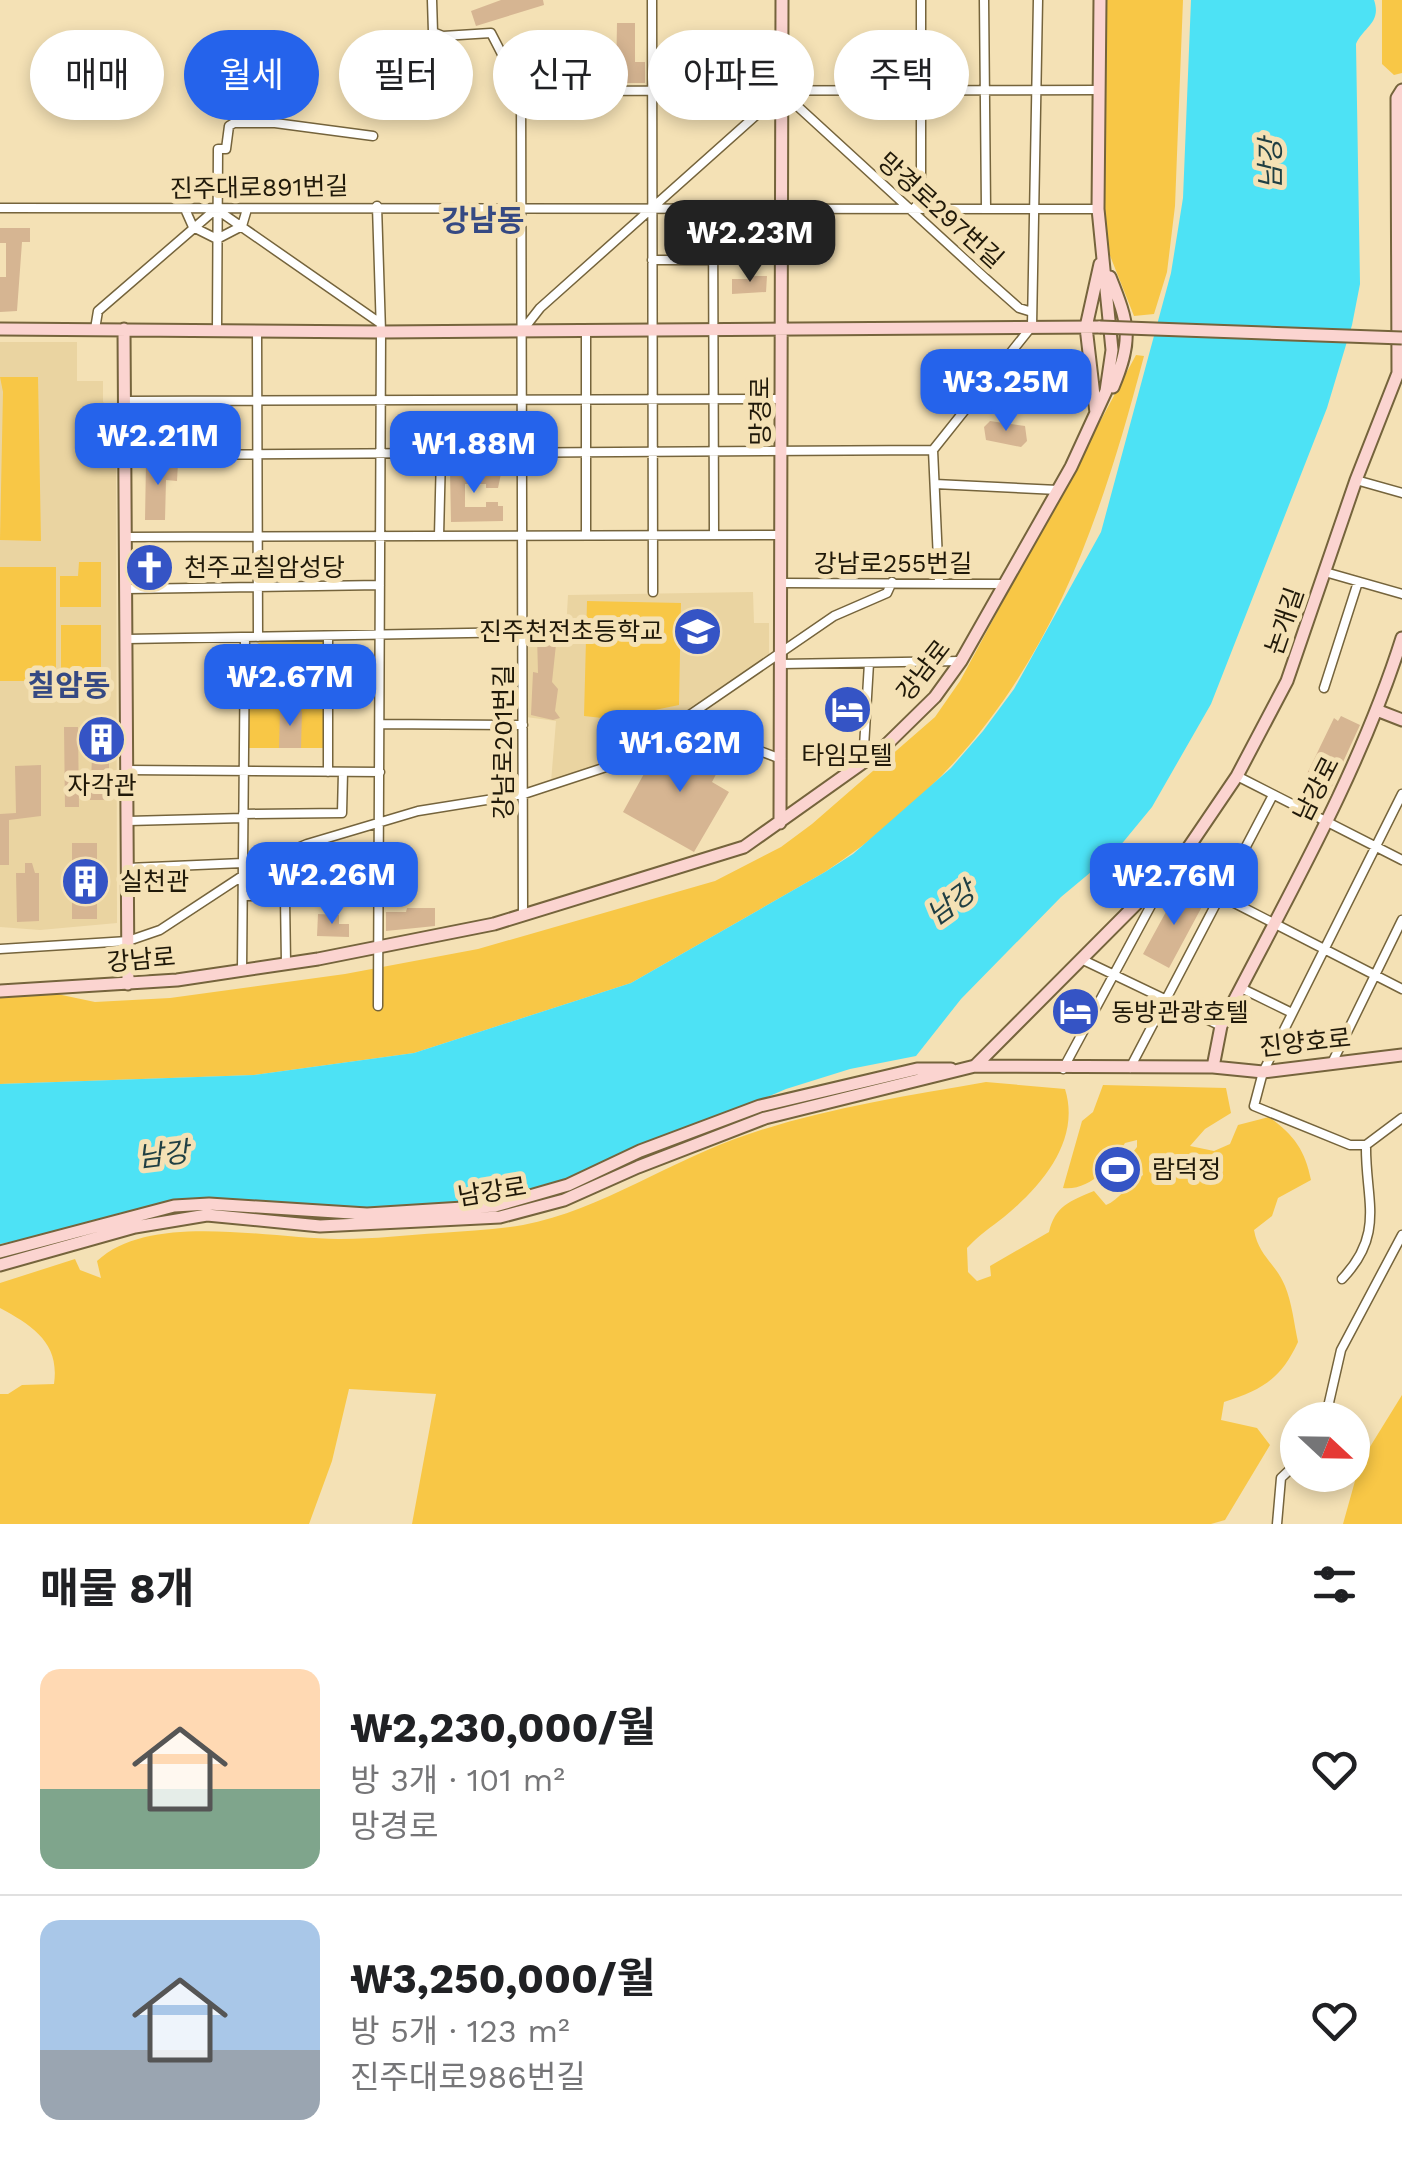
<!DOCTYPE html>
<html lang="ko">
<head>
<meta charset="utf-8">
<style>
  body { margin:0; font-family:"Work Sans","Noto Sans KR",sans-serif; background:#f2f2f2; color:#202124; height:100vh; display:flex; flex-direction:column; font-size:38px; white-space:nowrap }
  * { box-sizing:border-box; margin:0 }
  p { font-size:32px; color:#757577 }
  .icon { flex:none; width:55px; height:55px; fill:none; stroke:currentColor; stroke-width:2; stroke-linecap:round; stroke-linejoin:round }
  .map { position:relative; height:1524px; overflow:hidden }
  .drawer { display:flex; flex-direction:column; background:#fff; flex:1 }
  .drawer>* { flex:none }
  .hud { position:absolute; left:30px; top:30px; width:1342px; height:90px; display:flex; gap:20px }
  .needle { width:65px; rotate:112deg }
  .buttons { position:absolute; left:1280px; top:1402px; display:grid; gap:20px }
  .buttons a { display:grid; place-items:center; width:90px; height:90px; border-radius:50%; background:#fff; box-shadow:0 5px 15px #0003; font-size:50px }
  .price { position:absolute; translate:-50% -85px; padding:0 22px; border-radius:20px; background:#2563eb; color:#fff; font-size:32px; line-height:65px; filter:drop-shadow(0 2px 5px #0008) }
  .price::after { content:''; position:absolute; left:50%; top:60px; width:30px; height:22px; margin-left:-15px; background:inherit; clip-path:polygon(0 0,100% 0,50% 100%) }
  .price.active { background:#222; color:#fff }
  ul { padding:0; list-style:none }
  li { display:flex; align-items:center; gap:30px; height:250px; padding:0 40px }
  li+li { border-top:2px solid #e0e0e0 }
  li span { display:grid; place-items:center; flex:none; width:280px; height:200px; border-radius:20px; color:#555 }
  li>.icon { margin-inline-start:auto }
  span .icon { width:120px; height:120px; fill:#fffc; stroke-width:1 }
  li b { font-size:42px }
  h2 { display:flex; justify-content:space-between; align-items:center; height:120px; padding:0 40px; font-size:42px }
  .tag { padding:0 35px; border-radius:45px; background:#fff; box-shadow:0 5px 15px #0003; font-size:35px; line-height:90px }
  .tag.active { background:#2563eb; color:#fff }
  .map>svg:first-child { display:block }
  .built { fill:#ead4a1 }
  .green { fill:#f8c746 }
  .water { fill:#4de2f5 }
  .building { fill:#d6b592 }
  .lines { fill:none; stroke-linecap:round; stroke-linejoin:round }
  .street-casing { stroke:#75643c; stroke-width:11 }
  .secondary-casing { stroke:#75643c; stroke-width:15 }
  .street { stroke:#fff; stroke-width:8 }
  .secondary { stroke:#fbd4d0; stroke-width:11 }
  .secondary-bridge-casing { stroke:#75643c; stroke-width:15; stroke-linecap:butt }
  .secondary-bridge { stroke:#fbd4d0; stroke-width:11 }
  .labels { text-anchor:middle; stroke-width:10; stroke-linejoin:round; paint-order:stroke }
  .street-label { font-size:25px; fill:#201909; stroke:#f4e1b5 }
  .poi-label { font-size:25px; fill:#201909; stroke:#f4e1b5; text-anchor:start }
  .water-label { font-size:28px; font-style:italic; fill:#203f43; stroke:#f4e1b5 }
  .quarter-label { font-size:30px; font-weight:bold; fill:#354983; stroke:#f4e1b5 }
</style>
</head>
<body>
<div class="map">
<svg width="1402" height="1524" viewBox="0 0 1402 1524">
  <rect width="100%" height="100%" fill="#f4e1b5"/>
  <path class="built" d="M0,342H77V381H103V402L116,410L117,923L40,930L0,927Z
    M753,592L754,623H769V655L643,740L605,761L551,782L556,721L526,717L527,631L566,630L568,595Z"/>
  <path class="green" d="M1105,0H1183L1175,206L1167,272L1154,314L1134,316L1105,243Z
    M1382,0H1402V73L1394,75L1382,64Z
    M1136,355L1144,356C1086,576 1022,741 825,872L631,983L414,1053L254,1075L0,1084V992L38,990L95,1002L170,998L345,974L478,949L715,881L781,847L812,824L935,717L960,681Z
    M0,377H38L41,541L0,540L3,392Z
    M79,562H101V607H60V576H78Z
    M0,567H56V681H0Z
    M587,601L681,603L679,705L611,719L584,716Z
    M61,625H101V681H61Z
    M264,640H326L324,748H247V650Z
    M986,1082L1065,1089C1081,1140 1042,1186 1004,1217C991,1227 978,1236 967,1248L968,1272L977,1281L991,1276L990,1266L1049,1232C1055,1206 1070,1201 1094,1191L1106,1205C1119,1200 1128,1184 1143,1175L1141,1165L1130,1156L1137,1147V1140L1125,1143C1111,1165 1091,1191 1063,1188L1082,1121L1093,1112L1103,1085L1226,1088L1231,1113L1205,1129L1190,1146L1214,1151L1230,1144L1238,1125L1269,1117C1294,1135 1305,1150 1311,1180L1278,1198L1272,1216L1254,1230C1259,1257 1275,1262 1285,1286C1292,1303 1294,1323 1298,1342C1281,1379 1262,1390 1224,1402L1221,1420L1257,1428L1270,1445L1225,1520L1211,1524H412L436,1394L349,1389L332,1461L309,1524H0V1394H8L22,1385L54,1384C60,1343 33,1326 0,1308V1283L75,1259L80,1270L101,1278L97,1261C151,1210 274,1240 341,1239C374,1239 407,1235 440,1233C467,1231 496,1230 523,1225C602,1210 672,1159 749,1134C826,1108 906,1096 986,1082Z
    M1402,1395V1524H1343L1360,1463Z"/>
  <path class="water" d="M1191,0H1374C1382,23 1363,27 1356,44L1360,284L1352,325L1327,408L1211,704L1152,807L1115,852L1061,897L961,999L916,1056L850,1069L786,1089L521,1202L382,1215L190,1205L0,1244V1084L254,1075L414,1053L631,983L825,872L853,854L951,768L983,731L1014,689L1101,532L1171,273L1183,198Z"/>
  <path class="building" d="M501,0H543L544,5L476,26L471,11Z
    M617,23H635V62H645V83H619L616,80Z
    M721,217L762,218V244L751,247L750,253L735,252V258L721,260Z
    M0,228H30V242H22L17,311L0,312V277H6V243H0Z
    M749,276H767L766,292L732,294V279H749Z
    M990,421L1025,426L1027,441L1021,447L986,440L984,427Z
    M146,462L178,463L177,481L166,480L165,520H145Z
    M502,469L498,488H486V484H465V507H486V502H498V506H503V521L451,522L450,470Z
    M548,633L557,635L552,682L558,689L555,711L560,718L553,720L531,715L533,672L538,673L537,635Z
    M280,711H302L301,748H279Z
    M94,716H109V800H90Z
    M1341,716L1360,725L1328,795L1314,788L1305,778L1334,718L1338,721Z
    M64,727H78L79,807H65Z
    M689,739L724,759L712,782L729,792L694,852L623,812L657,750L677,761Z
    M41,765V816L9,820V865H0V814L16,813L15,766Z
    M72,843H97V919H72Z
    M25,863H32L35,873H39V921L17,922L16,873H25Z
    M1179,888L1205,901L1169,968L1143,954Z
    M407,908H435V926L386,931V912H406Z
    M318,914L339,915V924H349V937L317,936Z"/>
  <g class="lines">
    <defs>
      <path id="street" d="M432,0L433,32L443,36L491,33L521,91L523,916
        M652,0L653,592
        M984,0L986,208
        M521,91L1099,90
        M782,92L984,277L1019,308L1032,312
        M377,206L381,332L378,1006
        M0,208L1098,209
        M713,208L714,535
        M185,209L193,227L217,239L242,226L247,209
        M216,209L380,323
        M912,211L921,200V0
        M652,260H713
        M95,329L98,311L216,209
        M217,329L218,149H226L229,126L234,123H275L373,136
        M257,331L258,637
        M522,331L540,308L782,92
        M586,331V535
        M126,401L782,399
        M933,450L1032,326L1038,0
        M933,450L939,582
        M126,455L933,450
        M1356,480L1402,493
        M935,484L1058,490
        M439,536L441,454
        M127,537L782,535
        M1325,572L1402,594
        M782,583L1004,584
        M127,589L380,585
        M328,636V772
        M127,639L523,632
        M781,664L961,661
        M1324,688L1358,582
        M691,714L736,742L781,759
        M380,724L523,725
        M863,764L869,663
        M127,770L380,772
        M1237,776L1402,860
        M243,814L342,813L343,772
        M128,821L243,818
        M128,868L243,863
        M243,896L375,897
        M0,949L128,941L160,930L262,863L307,844L418,811L524,794L606,767L643,747L834,616L887,593L892,582
        M1081,959L1221,1026
        M286,963L285,898L291,851
        M242,970L245,637
        M1241,988L1292,1013
        M1332,1063L1402,920
        M1130,1068L1273,795
        M1063,1069L1170,870L1402,989
        M1366,1145H1350L1254,1106L1263,1072L1402,794
        M1366,1145L1402,1118
        M1342,1279C1386,1233 1365,1199 1366,1145
        M1325,1420L1341,1350L1402,1235
        M1277,1524L1281,1478L1298,1462"/>
      <path id="secondary" d="M1110,277C1129,324 1133,340 1113,387
        M0,329L381,332L1100,327
        M124,329L128,984
        M1096,413L1086,327L1100,264
        M1379,711L1402,720
        M780,823L782,0
        M0,991L177,980L318,959L494,924L744,847L882,749L935,697L961,661L1071,467L1106,391L1112,350L1098,209L1100,0
        M974,1066L1213,1067L1263,1072L1402,1055
        M1213,1067L1221,1026C1286,899 1359,774 1402,638
        M0,1252L174,1206L209,1204L367,1214L495,1206L568,1185L640,1151L760,1106L917,1069H951
        M0,1265L135,1227L207,1215L320,1226L500,1217L564,1200L638,1167L765,1118L975,1066L1180,860L1237,776L1287,681L1356,480L1398,373L1397,98L1402,90"/>
    </defs>
    <use href="#street" class="street-casing"/>
    <use href="#secondary" class="secondary-casing"/>
    <use href="#street" class="street"/>
    <use href="#secondary" class="secondary"/>
    <defs>
      <path id="secondary-bridge" d="M1100,327L1402,338"/>
    </defs>
    <use href="#secondary-bridge" class="secondary-bridge-casing"/>
    <use href="#secondary-bridge" class="secondary-bridge"/>
  </g>
  <defs>
    <symbol id="church-disc" viewBox="-11 -11 22 22"><circle r="9.5" fill="#3554c5" stroke="#f4e1b5"/><path d="M-1.2-6h2.4v3.5h3.3v2.4h-3.3V6h-2.4V-.1h-3.3v-2.4h3.3Z" fill="#fff"/></symbol>
    <symbol id="school-disc" viewBox="-11 -11 22 22"><circle r="9.5" fill="#3554c5" stroke="#f4e1b5"/><path d="M0-5L7-2L0 1L-7-2ZM-4 1L0 2.5L4 1V4Q0 6-4 4Z" fill="#fff"/></symbol>
    <symbol id="hotel-disc" viewBox="-11 -11 22 22"><circle r="9.5" fill="#3554c5" stroke="#f4e1b5"/><path d="M-6-4.5h1.5V1H6V5H4.5V3h-9V5H-6ZM-4 0a1.8 1.8 0 1 1 3.6 0ZM.5 0V-2.5h3Q6-2.5 6 0Z" fill="#fff"/></symbol>
    <symbol id="building-disc" viewBox="-11 -11 22 22"><circle r="9.5" fill="#3554c5" stroke="#f4e1b5"/><path d="M-4-6H4V6H1V3H-1V6H-4ZM-2.5-4.3h1.7v1.8h-1.7ZM.8-4.3h1.7v1.8H.8ZM-2.5-1h1.7V.8h-1.7ZM.8-1h1.7V.8H.8Z" fill="#fff"/></symbol>
    <symbol id="stadium-disc" viewBox="-11 -11 22 22"><circle r="9.5" fill="#3554c5" stroke="#f4e1b5"/><path d="M0-5a6.5 5 0 1 0 0 10a6.5 5 0 1 0 0-10ZM-3.5-1.8h7v3.6h-7Z" fill="#fff"/></symbol>
  </defs>
  <g fill-rule="evenodd">
    <use href="#church-disc" x="122" y="540" width="55" height="55"/>
    <use href="#school-disc" x="670" y="604" width="55" height="55"/>
    <use href="#hotel-disc" x="820" y="682" width="55" height="55"/>
    <use href="#building-disc" x="74" y="712" width="55" height="55"/>
    <use href="#building-disc" x="58" y="854" width="55" height="55"/>
    <use href="#hotel-disc" x="1048" y="984" width="55" height="55"/>
    <use href="#stadium-disc" x="1090" y="1142" width="55" height="55"/>
  </g>
  <g class="labels">
    <g class="street-label">
      <text transform="translate(259 187) rotate(-1)" y="9">진주대로891번길</text>
      <text transform="translate(941 210) rotate(42)" y="9">망경로297번길</text>
      <text transform="translate(760 411) rotate(-90)" y="9">망경로</text>
      <text x="893" y="572">강남로255번길</text>
      <text transform="translate(1284 621) rotate(-71)" y="9">논개길</text>
      <text transform="translate(923 670) rotate(-52)" y="9">강남로</text>
      <text transform="translate(503 742) rotate(-90)" y="9">강남로201번길</text>
      <text transform="translate(1316 789) rotate(-63)" y="9">남강로</text>
      <text transform="translate(141 959) rotate(-5)" y="9">강남로</text>
      <text transform="translate(1305 1042) rotate(-6)" y="9">진양호로</text>
      <text transform="translate(492 1191) rotate(-9)" y="9">남강로</text>
    </g>
    <g class="poi-label">
      <text x="184" y="576">천주교칠암성당</text>
      <text x="663" y="640" text-anchor="end">진주천전초등학교</text>
      <text x="847" y="764" text-anchor="middle">타임모텔</text>
      <text x="102" y="794" text-anchor="middle">자각관</text>
      <text x="120" y="890">실천관</text>
      <text x="1111" y="1021">동방관광호텔</text>
      <text x="1152" y="1178">람덕정</text>
    </g>
    <g class="water-label">
      <text transform="translate(1270 164) rotate(-90)" y="10">남강</text>
      <text transform="translate(951 903) rotate(-36)" y="10">남강</text>
      <text transform="translate(163 1154) rotate(-7)" y="10">남강</text>
    </g>
    <g class="quarter-label">
      <text x="483" y="231">강남동</text>
      <text x="69" y="696">칠암동</text>
    </g>
  </g>
</svg>
<div class="buttons">
<a><svg class="needle" viewBox="-14 -14 28 28"><path d="M0-13l5 13h-10z" fill="#e53935"/><path d="M0 13l5-13h-10z" fill="#757577"/></svg></a>
</div>
<b class="price active" style="left:750px;top:285px">₩2.23M</b>
<b class="price" style="left:1006px;top:434px">₩3.25M</b>
<b class="price" style="left:158px;top:488px">₩2.21M</b>
<b class="price" style="left:474px;top:496px">₩1.88M</b>
<b class="price" style="left:290px;top:729px">₩2.67M</b>
<b class="price" style="left:680px;top:795px">₩1.62M</b>
<b class="price" style="left:332px;top:927px">₩2.26M</b>
<b class="price" style="left:1174px;top:928px">₩2.76M</b>
<div class="hud">
<a class="tag">매매</a>
<a class="tag active">월세</a>
<a class="tag">필터</a>
<a class="tag">신규</a>
<a class="tag">아파트</a>
<a class="tag">주택</a>
</div>
</div>
<section class="drawer">
<h2>매물 8개<svg class="icon" aria-label="filters" viewBox="0 0 24 24"><path d="M4 7h16M4 17h16"/><circle cx="9" cy="7" r="2"/><circle cx="15" cy="17" r="2"/></svg></h2>
<ul>
<li><span style="background:linear-gradient(#ffd9b3 60%,#7fa58c 0)"><svg class="icon" aria-label="home" viewBox="0 0 24 24"><path d="M3 11l9-7 9 7M6 9v11h12V9"/></svg></span><div><b>₩2,230,000/월</b><p>방 3개 · 101 m²</p><p>망경로</p></div><svg class="icon" aria-label="heart" viewBox="0 0 24 24"><path d="M12 20l-8-8c-3-5 5-10 8-4 3-6 11-1 8 4z"/></svg></li>
<li><span style="background:linear-gradient(#a9c7e8 65%,#9aa5b1 0)"><svg class="icon" aria-label="home" viewBox="0 0 24 24"><path d="M3 11l9-7 9 7M6 9v11h12V9"/></svg></span><div><b>₩3,250,000/월</b><p>방 5개 · 123 m²</p><p>진주대로986번길</p></div><svg class="icon" aria-label="heart" viewBox="0 0 24 24"><path d="M12 20l-8-8c-3-5 5-10 8-4 3-6 11-1 8 4z"/></svg></li>
</ul>
</section>
</body>
</html>
